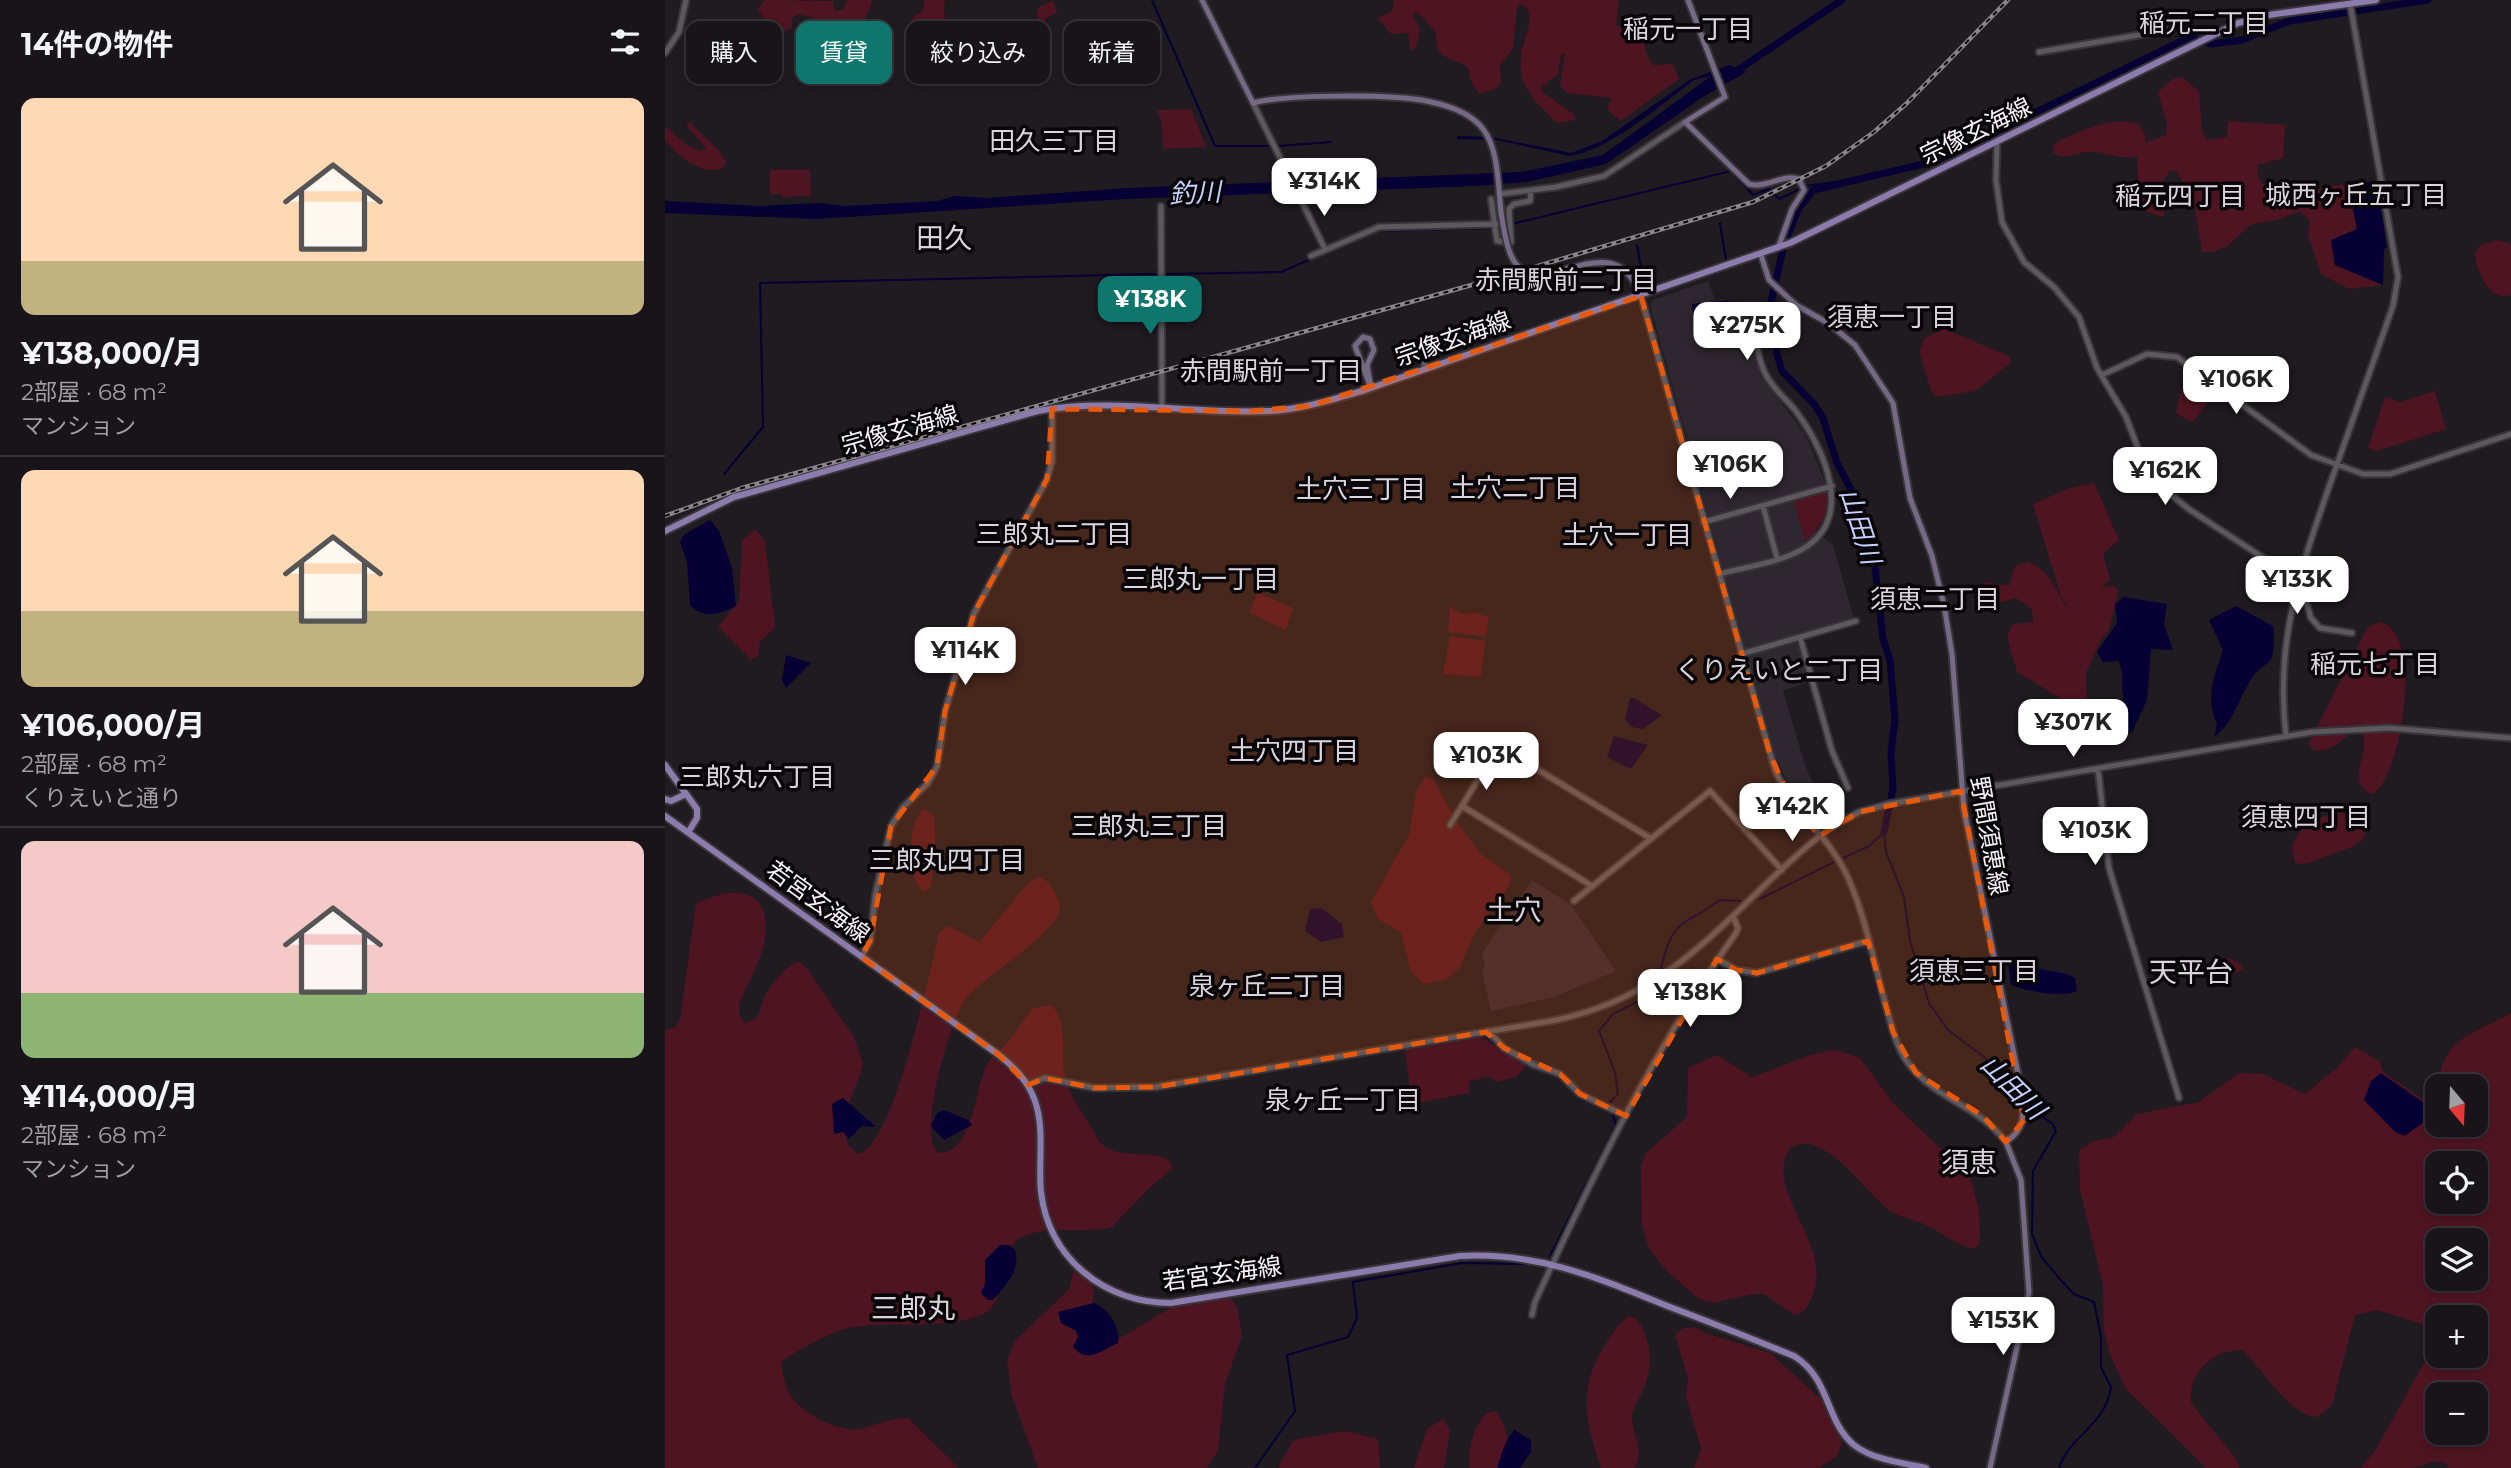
<!DOCTYPE html>
<html lang="ja">
<head>
<meta charset="utf-8">
<style>
  body { margin:0; font-family:Montserrat,"Noto Sans JP",sans-serif; background:#211d22; color:#f1f3f6; height:100vh; display:flex; flex-direction:column; font-size:26px; white-space:nowrap }
  * { box-sizing:border-box; margin:0 }
  p { font-size:23px; color:#9f9ea2 }
  .icon { flex:none; width:38px; height:38px; fill:none; stroke:currentColor; stroke-width:2; stroke-linecap:round; stroke-linejoin:round }
  .map { position:relative; flex:1; overflow:hidden }
  .drawer { display:flex; flex-direction:column; background:#181419; width:665px }
  .drawer>* { flex:none }
  .top-card { position:absolute; left:21px; top:21px; width:665px; height:63px; display:flex; gap:14px }
  .needle { width:46px; rotate:161deg }
  .fabs { position:absolute; left:1760px; top:1074px; display:grid; gap:14px }
  .fabs a { display:grid; place-items:center; width:63px; height:63px; border-radius:14px; background:#181419; box-shadow:0 4px 10px #0003,0 0 0 2px #363338; font-size:35px }
  .price { position:absolute; translate:-50% -60px; padding:0 16px; border-radius:14px; background:#fff; color:#222; font-size:23px; line-height:46px; filter:drop-shadow(0 2px 4px #0008) }
  .price::after { content:''; position:absolute; left:50%; top:42px; width:21px; height:16px; margin-left:-10px; background:inherit; clip-path:polygon(0 0,100% 0,50% 100%) }
  .price.current { background:#0f766e; color:#fff }
  ul { padding:0; list-style:none }
  li { display:grid; align-content:center; gap:14px; height:371px; padding:0 21px }
  li+li { border-top:2px solid #363338 }
  li span { display:grid; place-items:center; height:217px; border-radius:14px; color:#555 }
  li>.icon { margin-inline-start:auto }
  span .icon { width:126px; height:126px; fill:#fffc; stroke-width:1 }
  li b { font-size:30px }
  h2 { display:flex; justify-content:space-between; align-items:center; height:84px; padding:0 21px; font-size:30px }
  .tag { padding:0 24px; border-radius:14px; background:#181419; box-shadow:0 4px 10px #0003,0 0 0 2px #363338; font-size:24px; line-height:63px }
  .tag.current { background:#0f766e; color:#fff }
  main { display:flex; flex:1; min-height:0 }
  .map>svg:first-child { display:block }
  .built { fill:#2f2730 }
  .green { fill:#4f1422; fill-rule:evenodd }
  .water { fill:#060034 }
  .lines { fill:none; stroke-linecap:round; stroke-linejoin:round }
  .stream { stroke:#060034; stroke-width:2 }
  .river { stroke:#060034; stroke-width:7 }
  .tertiary-casing { stroke:#383539; stroke-width:9 }
  .secondary-casing { stroke:#383539; stroke-width:9 }
  .primary-casing { stroke:#383539; stroke-width:10 }
  .tertiary { stroke:#5d575e; stroke-width:5 }
  .secondary { stroke:#756986; stroke-width:5 }
  .primary { stroke:#8c7bad; stroke-width:6 }
  .rail-casing { stroke:#888489; stroke-width:4.5 }
  .rail { stroke:#080608; stroke-width:2; stroke-dasharray:5; stroke-linecap:butt }
  .secondary-bridge-casing { stroke:#383539; stroke-width:9; stroke-linecap:butt }
  .secondary-bridge { stroke:#756986; stroke-width:5 }
  .marked { fill:#e8590c; fill-opacity:0.2; stroke:#e8590c; stroke-width:5; stroke-dasharray:14 9; stroke-linejoin:round }
  .labels { text-anchor:middle; stroke-width:7; stroke-linejoin:round; paint-order:stroke }
  .street-label { font-size:24px; fill:#f6f3f7; stroke:#080608 }
  .neighbourhood-label { font-size:26px; fill:#dbd4dc; stroke:#080608 }
  .water-label { font-size:26px; font-style:italic; fill:#c5d0fd; stroke:#080608 }
  .quarter-label { font-size:28px; fill:#dbd4dc; stroke:#080608 }
</style>
</head>
<body>
<main>
<section class="drawer">
<h2>14件の物件<svg class="icon" aria-label="filters" viewBox="0 0 24 24"><path d="M4 7h16M4 17h16"/><circle cx="9" cy="7" r="2"/><circle cx="15" cy="17" r="2"/></svg></h2>
<ul>
<li><span style="background:linear-gradient(#ffd9b3 75%,#c2b280 0)"><svg class="icon" aria-label="home" viewBox="0 0 24 24"><path d="M3 11l9-7 9 7M6 9v11h12V9"/></svg></span><div><b>¥138,000/月</b><p>2部屋 · 68 m²</p><p>マンション</p></div></li>
<li><span style="background:linear-gradient(#ffd9b3 65%,#c2b280 0)"><svg class="icon" aria-label="home" viewBox="0 0 24 24"><path d="M3 11l9-7 9 7M6 9v11h12V9"/></svg></span><div><b>¥106,000/月</b><p>2部屋 · 68 m²</p><p>くりえいと通り</p></div></li>
<li><span style="background:linear-gradient(#f6c9c9 70%,#8fb573 0)"><svg class="icon" aria-label="home" viewBox="0 0 24 24"><path d="M3 11l9-7 9 7M6 9v11h12V9"/></svg></span><div><b>¥114,000/月</b><p>2部屋 · 68 m²</p><p>マンション</p></div></li>
</ul>
</section>
<div class="map">
<svg width="1846" height="1468" viewBox="0 0 1846 1468">
  <rect width="100%" height="100%" fill="#201a21"/>
  <path class="built" d="M1043,281L1050,300L1064,299L1066,322L1085,323L1095,375L1140,434L1161,484V511L1150,532L1168,545L1189,619L1131,634L1144,681L1118,691L1140,765L1156,802L1171,818L1157,827L1153,826L1127,793L1110,756L985,305L988,300Z
    M867,880L906,905L951,971L889,997L826,1011L817,970L820,965L817,953Z"/>
  <path class="green" d="M100,0L169,1V10H178L182,0H207C206,9 201,14 199,22C194,45 180,54 156,46L158,33L146,17L134,14L127,18V28L116,32L104,24L92,9Z
    M259,0H280C277,15 284,29 276,44L255,46L247,34L246,19L258,10Z
    M729,0H954L951,26L980,27C980,42 977,51 988,65L1008,64L1014,79L956,121L942,110L947,98L902,93L895,86L900,53L896,54L893,74L876,87L877,92L909,114L910,120L892,123C863,95 847,80 860,39C864,26 867,19 862,7L855,4L852,8L848,48L835,66L836,83L830,89L814,94L806,82L803,67C783,55 770,61 771,32L752,12L748,16L755,29L751,48L746,51L743,33L726,34L713,18L727,11Z
    M388,1L392,12L380,19L379,28L353,54H343L340,47L363,39V31L374,26L372,8Z
    M1518,77L1534,92L1537,131L1542,140L1562,137L1563,121L1620,125L1618,158L1592,165L1594,180C1627,208 1623,197 1659,188C1670,185 1686,184 1698,183L1685,193L1692,230L1666,240L1670,265L1718,285L1684,289L1656,274L1643,235L1645,220L1635,211L1615,219L1585,225L1563,246L1547,252H1537L1529,203L1511,171H1505L1499,179V217L1475,210L1472,156C1453,161 1439,150 1421,152C1408,154 1400,160 1388,153V145C1405,133 1485,99 1480,143L1501,135L1502,124L1493,92L1508,79Z
    M526,109L541,147L498,149L497,124L492,110Z
    M25,122C36,136 56,147 61,163L58,168C34,176 15,156 0,141V126L22,145L36,151L41,148L21,125Z
    M105,170H145L146,196L117,197L116,194H105Z
    M1833,240L1846,244V295C1823,302 1811,270 1810,252L1816,245Z
    M1279,329L1344,356L1346,363L1310,391L1271,397L1266,391L1254,351L1260,338Z
    M1529,373L1552,391L1528,422L1511,413L1515,394Z
    M1770,391L1781,429L1712,451L1703,448L1720,397L1735,402Z
    M1429,483L1454,540L1438,554L1445,580L1435,588L1448,585L1453,591L1444,630L1435,642L1421,673L1422,704C1389,702 1380,686 1352,672L1342,637L1348,624L1368,622L1367,609L1351,598L1324,605L1318,602L1316,586L1322,582L1344,586L1350,566L1363,562C1385,571 1390,588 1401,607H1406L1402,606L1396,596L1368,504L1405,488Z
    M1160,492C1169,508 1153,531 1140,541L1129,501Z
    M91,529L100,541L110,627L95,642L93,656L86,660L53,627L74,601L77,540Z
    M592,592L628,608L621,630L585,613Z
    M785,606L796,614L811,613L824,617L821,637L783,632Z
    M1715,622C1762,633 1734,787 1706,794C1677,781 1711,747 1694,730C1677,735 1670,754 1648,750L1644,743L1699,634L1705,626Z
    M785,636L820,641L816,677L778,674Z
    M760,777L768,779L793,824L816,854L844,874L846,879L843,888L810,933L794,969L781,979L759,984L746,972L736,933L712,918L706,902L744,835L751,792Z
    M260,809L269,816L271,849L266,886L260,892C241,885 241,819 260,809Z
    M1678,813L1698,819C1709,843 1684,848 1667,854C1656,858 1643,866 1630,863L1627,848C1633,825 1655,814 1678,813Z
    M375,877C383,881 386,884 390,892C392,897 395,902 395,907C395,933 316,977 300,1000C285,1021 251,1137 273,1153C308,1154 310,1088 322,1064C327,1056 335,1051 341,1044C351,1034 358,1021 366,1009L386,1005C403,1021 396,1051 399,1072C403,1097 421,1117 433,1139C448,1166 502,1143 508,1168L482,1190L447,1227C421,1234 373,1224 352,1240C332,1254 344,1305 316,1315C276,1330 230,1321 188,1327C165,1331 135,1349 116,1362C118,1373 120,1389 127,1398C139,1414 175,1433 195,1429C211,1425 225,1418 243,1418L294,1468H0V1030L11,1027L15,1019L31,904C66,885 107,886 100,938C97,960 82,984 74,1005L75,1017L80,1023C96,1020 94,1011 99,998C104,986 121,967 133,961L141,967L189,1037L198,1064C193,1088 162,1134 193,1154C229,1148 265,969 274,932L284,926L314,942L364,882Z
    M1563,958L1573,962L1579,969L1545,983L1539,965Z
    M1846,1013V1468H1781L1784,1465C1771,1457 1759,1466 1747,1468C1731,1468 1712,1468 1696,1468L1711,1449L1771,1341L1764,1326L1712,1310L1690,1315L1667,1405L1652,1417C1627,1417 1595,1368 1579,1351C1550,1347 1522,1373 1526,1403L1571,1459L1575,1468H1541L1461,1389L1445,1354L1439,1331L1438,1285L1415,1190L1414,1150L1429,1141L1449,1137L1472,1114L1534,1102L1574,1073L1598,1074L1640,1094L1674,1066L1690,1047L1715,1062L1718,1072L1770,1108L1773,1106V1125H1811V1087H1774C1776,1037 1810,1034 1846,1013ZM1773,1164H1811V1202H1773ZM1773,1241H1811V1279H1773ZM1773,1318H1811V1356H1773ZM1773,1395H1811V1433H1773Z
    M815,1037L863,1064L851,1077L832,1082L824,1077L804,1081V1093L747,1104L740,1050Z
    M1169,1050L1194,1057L1229,1104L1305,1177L1314,1210L1315,1244L1307,1249C1290,1244 1275,1232 1259,1224C1247,1219 1234,1217 1224,1210C1199,1192 1159,1127 1125,1148C1097,1193 1170,1242 1147,1297C1143,1306 1140,1313 1129,1315L1099,1294H1087L1049,1303L1034,1299L1002,1271L984,1249L977,1225L976,1166L981,1153L1022,1117L1023,1068L1052,1055L1087,1077L1145,1055Z
    M415,1267L420,1269L429,1291L427,1306L440,1344C475,1333 528,1281 565,1295L572,1308L577,1336L560,1384L553,1450L542,1468H373L347,1396L342,1361L349,1342L404,1289L408,1273Z
    M963,1317L971,1318C987,1339 989,1366 978,1390C975,1398 968,1407 967,1415C966,1434 981,1451 969,1468H936C920,1421 912,1386 942,1342C948,1333 954,1322 963,1317Z
    M1030,1327L1040,1333L1105,1353L1157,1400L1177,1442L1172,1456L1153,1468H1029L1036,1449L1021,1396L1023,1378L1010,1335L1019,1328Z
    M831,1411L838,1423L851,1468H804C804,1448 807,1427 822,1413Z
    M778,1419L785,1430L779,1468H749L762,1429Z
    M679,1431L713,1439L715,1468H613L627,1442L633,1439Z"/>
  <path class="water" d="M1064,65L1081,72L1038,97L941,164L862,182L811,186L461,199L152,219L0,213V201L94,206L155,203L179,206L272,201L290,196L322,198L463,188L856,172L938,155L1046,76L1029,80C995,105 947,149 905,156L832,140L792,139V136L826,137L906,153L937,141L1026,79Z
    M1712,182L1722,248L1719,249L1718,285L1670,265L1666,240L1692,229L1685,193L1698,183Z
    M1064,300L1065,316L1029,320L1027,304Z
    M45,520L54,531L67,568L71,606C55,614 39,620 25,605L22,562L15,542L20,534Z
    M1458,597L1502,604L1499,624L1508,650L1486,649L1482,700L1467,732L1464,733L1446,715L1431,705L1436,702L1454,703L1459,698C1454,683 1462,678 1453,661L1438,662L1432,652L1452,623L1450,605Z
    M1571,606L1608,626C1609,636 1610,650 1606,659C1602,665 1594,668 1590,674C1574,694 1570,723 1549,737L1552,724C1540,697 1549,677 1558,650L1544,620Z
    M121,655L146,663L121,688L117,680Z
    M965,698H969L997,715L978,729L967,727L960,720Z
    M949,736L983,745L966,769L942,757Z
    M656,908L677,924L679,937L656,942L640,931L645,909Z
    M1343,963L1402,974L1410,978L1412,991C1400,998 1359,991 1346,985Z
    M1716,1073L1766,1108L1772,1115L1771,1120L1756,1124L1740,1136L1730,1132L1699,1100L1706,1081Z
    M178,1098L210,1126V1127L197,1126L184,1139L178,1132L169,1134L167,1104Z
    M279,1110L303,1120L307,1125L279,1140L266,1126L272,1113Z
    M335,1245H344L350,1250C356,1271 340,1286 328,1300H323L316,1293L320,1284V1260Z
    M429,1303C443,1308 456,1328 453,1343C438,1349 423,1365 408,1347L413,1337L411,1331L396,1323L393,1312Z
    M849,1430L866,1440V1452L855,1468H832L840,1444Z"/>
  <g class="lines">
    <path class="stream" d="M487,0L550,146H607
      M613,146L666,142
      M1140,186L1204,177
      M1055,223L1061,260
      M847,224L1066,171L1088,195L1104,189L1114,199L1135,189
      M711,231L828,228
      M972,245L979,286
      M500,274L616,272L671,248
      M59,474L98,427L95,283L494,274
      M1219,832L1221,852L1239,897L1245,941L1264,1003L1283,1030L1331,1066L1356,1100
      M1176,859L1204,846L1218,833
      M1095,899L1171,861
      M995,972C1000,954 1003,933 1020,922C1032,914 1043,910 1054,900L1076,901
      M1359,1104L1388,1124L1391,1131L1368,1171L1367,1234L1376,1256L1393,1277L1409,1294L1429,1302L1436,1337V1367L1446,1387C1440,1427 1403,1437 1394,1468
      M885,1256L951,1125L944,1103L953,1094L950,1072L934,1031L948,1014L978,999
      M590,1468L630,1411L622,1355L683,1337L692,1318L688,1282L797,1263L869,1264"/>
    <path class="river" d="M1067,74L1177,0
      M1219,832L1228,789L1226,752L1230,720L1225,660L1218,639L1209,559L1190,497L1172,463L1158,418L1149,404L1117,371L1112,354L1106,302L1119,245L1133,210L1148,190L1271,161L1525,37L1546,44L1577,40L1624,21L1763,0"/>
    <defs>
      <path id="tertiary" d="M1374,52L1509,29
        M0,53L14,32L21,0
        M588,103L660,249
        M1332,142L1331,180L1337,222L1359,262L1389,287L1414,317L1432,368L1461,417L1484,477L1525,510L1614,568L1639,595L1646,618L1655,628L1687,633
        M834,194L891,187L939,176L1020,122
        M826,199L832,241L846,242L844,209L849,204L865,201L866,191
        M496,206L497,409
        M646,256L714,227L831,224
        M976,296L1110,770C1128,811 1167,839 1184,880C1201,919 1209,963 1220,1003C1226,1023 1230,1046 1243,1063C1269,1099 1313,1105 1341,1142
        M756,343L760,368
        M1437,375L1482,354L1512,357L1646,455L1698,474H1725L1846,434
        M1098,506L1112,558
        M1039,522L1167,486
        M1054,574C1081,567 1112,563 1136,550C1192,519 1159,448 1130,410C1120,398 1107,388 1100,373C1093,359 1091,343 1090,327
        M1135,637L1167,751L1183,788
        M1076,654L1191,621
        M1621,736C1610,643 1634,573 1664,487C1685,427 1707,367 1728,306L1733,277L1685,3
        M1433,768L1444,868L1514,1098
        M797,806L927,886
        M785,825L834,746L985,838
        M909,901L1045,791L1117,870
        M196,957L205,941L210,896L226,826L238,807L263,783L272,766L280,711L309,613L382,479L387,460V409
        M1052,959L1071,970L1092,973L1203,941
        M823,1031L839,1048L869,1065L895,1074L915,1094L961,1116
        M363,1085L380,1078L429,1088L491,1087L886,1021C1018,996 1067,903 1165,828L1194,812L1223,804L1647,732L1724,728L1846,738
        M867,1315L870,1302C928,1175 990,1047 1071,933L1073,928L1068,916"/>
      <path id="secondary" d="M537,0L588,103C623,94 731,94 766,102C785,106 806,113 818,129C834,150 833,186 836,212
        M1023,0L1060,97L1020,122L1084,184C1101,189 1119,173 1134,179L1139,190L1127,209L1113,248
        M1096,255L1104,280L1131,305L1163,323L1190,345L1228,403L1245,498L1267,556L1279,605L1287,654L1299,810L1357,1093C1359,1115 1361,1128 1341,1142L1356,1180L1364,1293L1325,1468
        M921,264C952,258 964,268 976,296
        M698,337L705,339L709,350L702,365L706,388L690,346Z"/>
      <path id="primary" d="M0,531L69,497L373,411C449,397 529,415 605,411C638,409 669,399 700,390L1125,243L1573,23L1604,15L1711,0
        M0,765L32,809V818L24,831
        M0,799L6,801L21,794
        M0,816L334,1055C350,1068 363,1081 370,1101C380,1130 373,1162 376,1192C384,1259 440,1303 506,1303L795,1256C875,1252 933,1278 1005,1307C1047,1323 1088,1339 1129,1356C1166,1379 1160,1421 1189,1445C1208,1460 1238,1463 1261,1468"/>
    </defs>
    <use href="#tertiary" class="tertiary-casing"/>
    <use href="#secondary" class="secondary-casing"/>
    <use href="#primary" class="primary-casing"/>
    <use href="#tertiary" class="tertiary"/>
    <use href="#secondary" class="secondary"/>
    <use href="#primary" class="primary"/>
    <defs>
      <path id="rail" d="M0,516L77,488L839,276L1088,202L1161,166L1209,132L1241,104L1343,0"/>
    </defs>
    <use href="#rail" class="rail-casing"/>
    <use href="#rail" class="rail"/>
    <defs>
      <path id="secondary-bridge" d="M836,212C846,281 857,281 921,264"/>
    </defs>
    <use href="#secondary-bridge" class="secondary-bridge-casing"/>
    <use href="#secondary-bridge" class="secondary-bridge"/>
  </g>
  <path class="marked" d="M976,296L1105,754L1127,803L1154,836L1194,812L1296,791L1359,1120L1341,1142L1318,1116L1251,1073L1228,1032L1203,941L1092,973L1071,970L1052,959L961,1116L915,1094L895,1074L839,1048L821,1032L491,1087L429,1088L380,1078L363,1085L334,1055L196,957L205,941L226,826L272,766L280,711L309,613L382,479L387,409L587,411L645,406Z"/>
  <g class="labels">
    <g class="street-label">
      <text transform="translate(1311 131) rotate(-26)" y="8">宗像玄海線</text>
      <text transform="translate(788 339) rotate(-19)" y="8">宗像玄海線</text>
      <text transform="translate(235 430) rotate(-16)" y="8">宗像玄海線</text>
      <text transform="translate(1324 836) rotate(80)" y="8">野間須恵線</text>
      <text transform="translate(153 902) rotate(36)" y="8">若宮玄海線</text>
      <text transform="translate(557 1274) rotate(-8)" y="8">若宮玄海線</text>
    </g>
    <g class="neighbourhood-label">
      <text x="1539" y="32">稲元二丁目</text>
      <text x="1023" y="38">稲元一丁目</text>
      <text x="389" y="150">田久三丁目</text>
      <text x="1691" y="204">城西ヶ丘五丁目</text>
      <text x="1515" y="205">稲元四丁目</text>
      <text x="901" y="289">赤間駅前二丁目</text>
      <text x="1227" y="326">須恵一丁目</text>
      <text x="606" y="380">赤間駅前一丁目</text>
      <text x="850" y="497">土穴二丁目</text>
      <text x="696" y="498">土穴三丁目</text>
      <text x="389" y="543">三郎丸二丁目</text>
      <text x="962" y="544">土穴一丁目</text>
      <text x="536" y="588">三郎丸一丁目</text>
      <text x="1270" y="608">須恵二丁目</text>
      <text x="1710" y="673">稲元七丁目</text>
      <text x="1114" y="679">くりえいと二丁目</text>
      <text x="629" y="760">土穴四丁目</text>
      <text x="92" y="786">三郎丸六丁目</text>
      <text x="1641" y="826">須恵四丁目</text>
      <text x="484" y="835">三郎丸三丁目</text>
      <text x="282" y="869">三郎丸四丁目</text>
      <text x="1309" y="980">須恵三丁目</text>
      <text x="602" y="995">泉ヶ丘二丁目</text>
      <text x="678" y="1109">泉ヶ丘一丁目</text>
    </g>
    <g class="water-label">
      <text transform="translate(530 193) rotate(-3)" y="9">釣川</text>
      <text transform="translate(1195 526) rotate(72)" y="9">山田川</text>
      <text transform="translate(1348 1087) rotate(45)" y="9">山田川</text>
    </g>
    <g class="quarter-label">
      <text x="279" y="248">田久</text>
      <text x="849" y="920">土穴</text>
      <text x="1526" y="982">天平台</text>
      <text x="1304" y="1172">須恵</text>
      <text x="248" y="1318">三郎丸</text>
    </g>
  </g>
</svg>
<div class="fabs">
<a><svg class="needle" viewBox="-14 -14 28 28"><path d="M0-13l5 13h-10z" fill="#e53935"/><path d="M0 13l5-13h-10z" fill="#9f9ea2"/></svg></a>
<a><svg class="icon" aria-label="locate" viewBox="0 0 24 24"><circle cx="12" cy="12" r="6"/><path d="M12 2v4M12 18v4M2 12h4M18 12h4"/></svg></a>
<a><svg class="icon" aria-label="layers" viewBox="0 0 24 24"><path d="M12 4l9 5-9 5-9-5zM3 14l9 5 9-5"/></svg></a>
<a>+</a>
<a>−</a>
</div>
<b class="price" style="left:659px;top:218px">¥314K</b>
<b class="price current" style="left:485px;top:336px">¥138K</b>
<b class="price" style="left:1082px;top:362px">¥275K</b>
<b class="price" style="left:1571px;top:416px">¥106K</b>
<b class="price" style="left:1065px;top:501px">¥106K</b>
<b class="price" style="left:1500px;top:507px">¥162K</b>
<b class="price" style="left:1632px;top:616px">¥133K</b>
<b class="price" style="left:300px;top:687px">¥114K</b>
<b class="price" style="left:1408px;top:759px">¥307K</b>
<b class="price" style="left:821px;top:792px">¥103K</b>
<b class="price" style="left:1127px;top:843px">¥142K</b>
<b class="price" style="left:1430px;top:867px">¥103K</b>
<b class="price" style="left:1025px;top:1029px">¥138K</b>
<b class="price" style="left:1338px;top:1357px">¥153K</b>
<div class="top-card">
<a class="tag">購入</a>
<a class="tag current">賃貸</a>
<a class="tag">絞り込み</a>
<a class="tag">新着</a>
</div>
</div>
</main>
</body>
</html>
